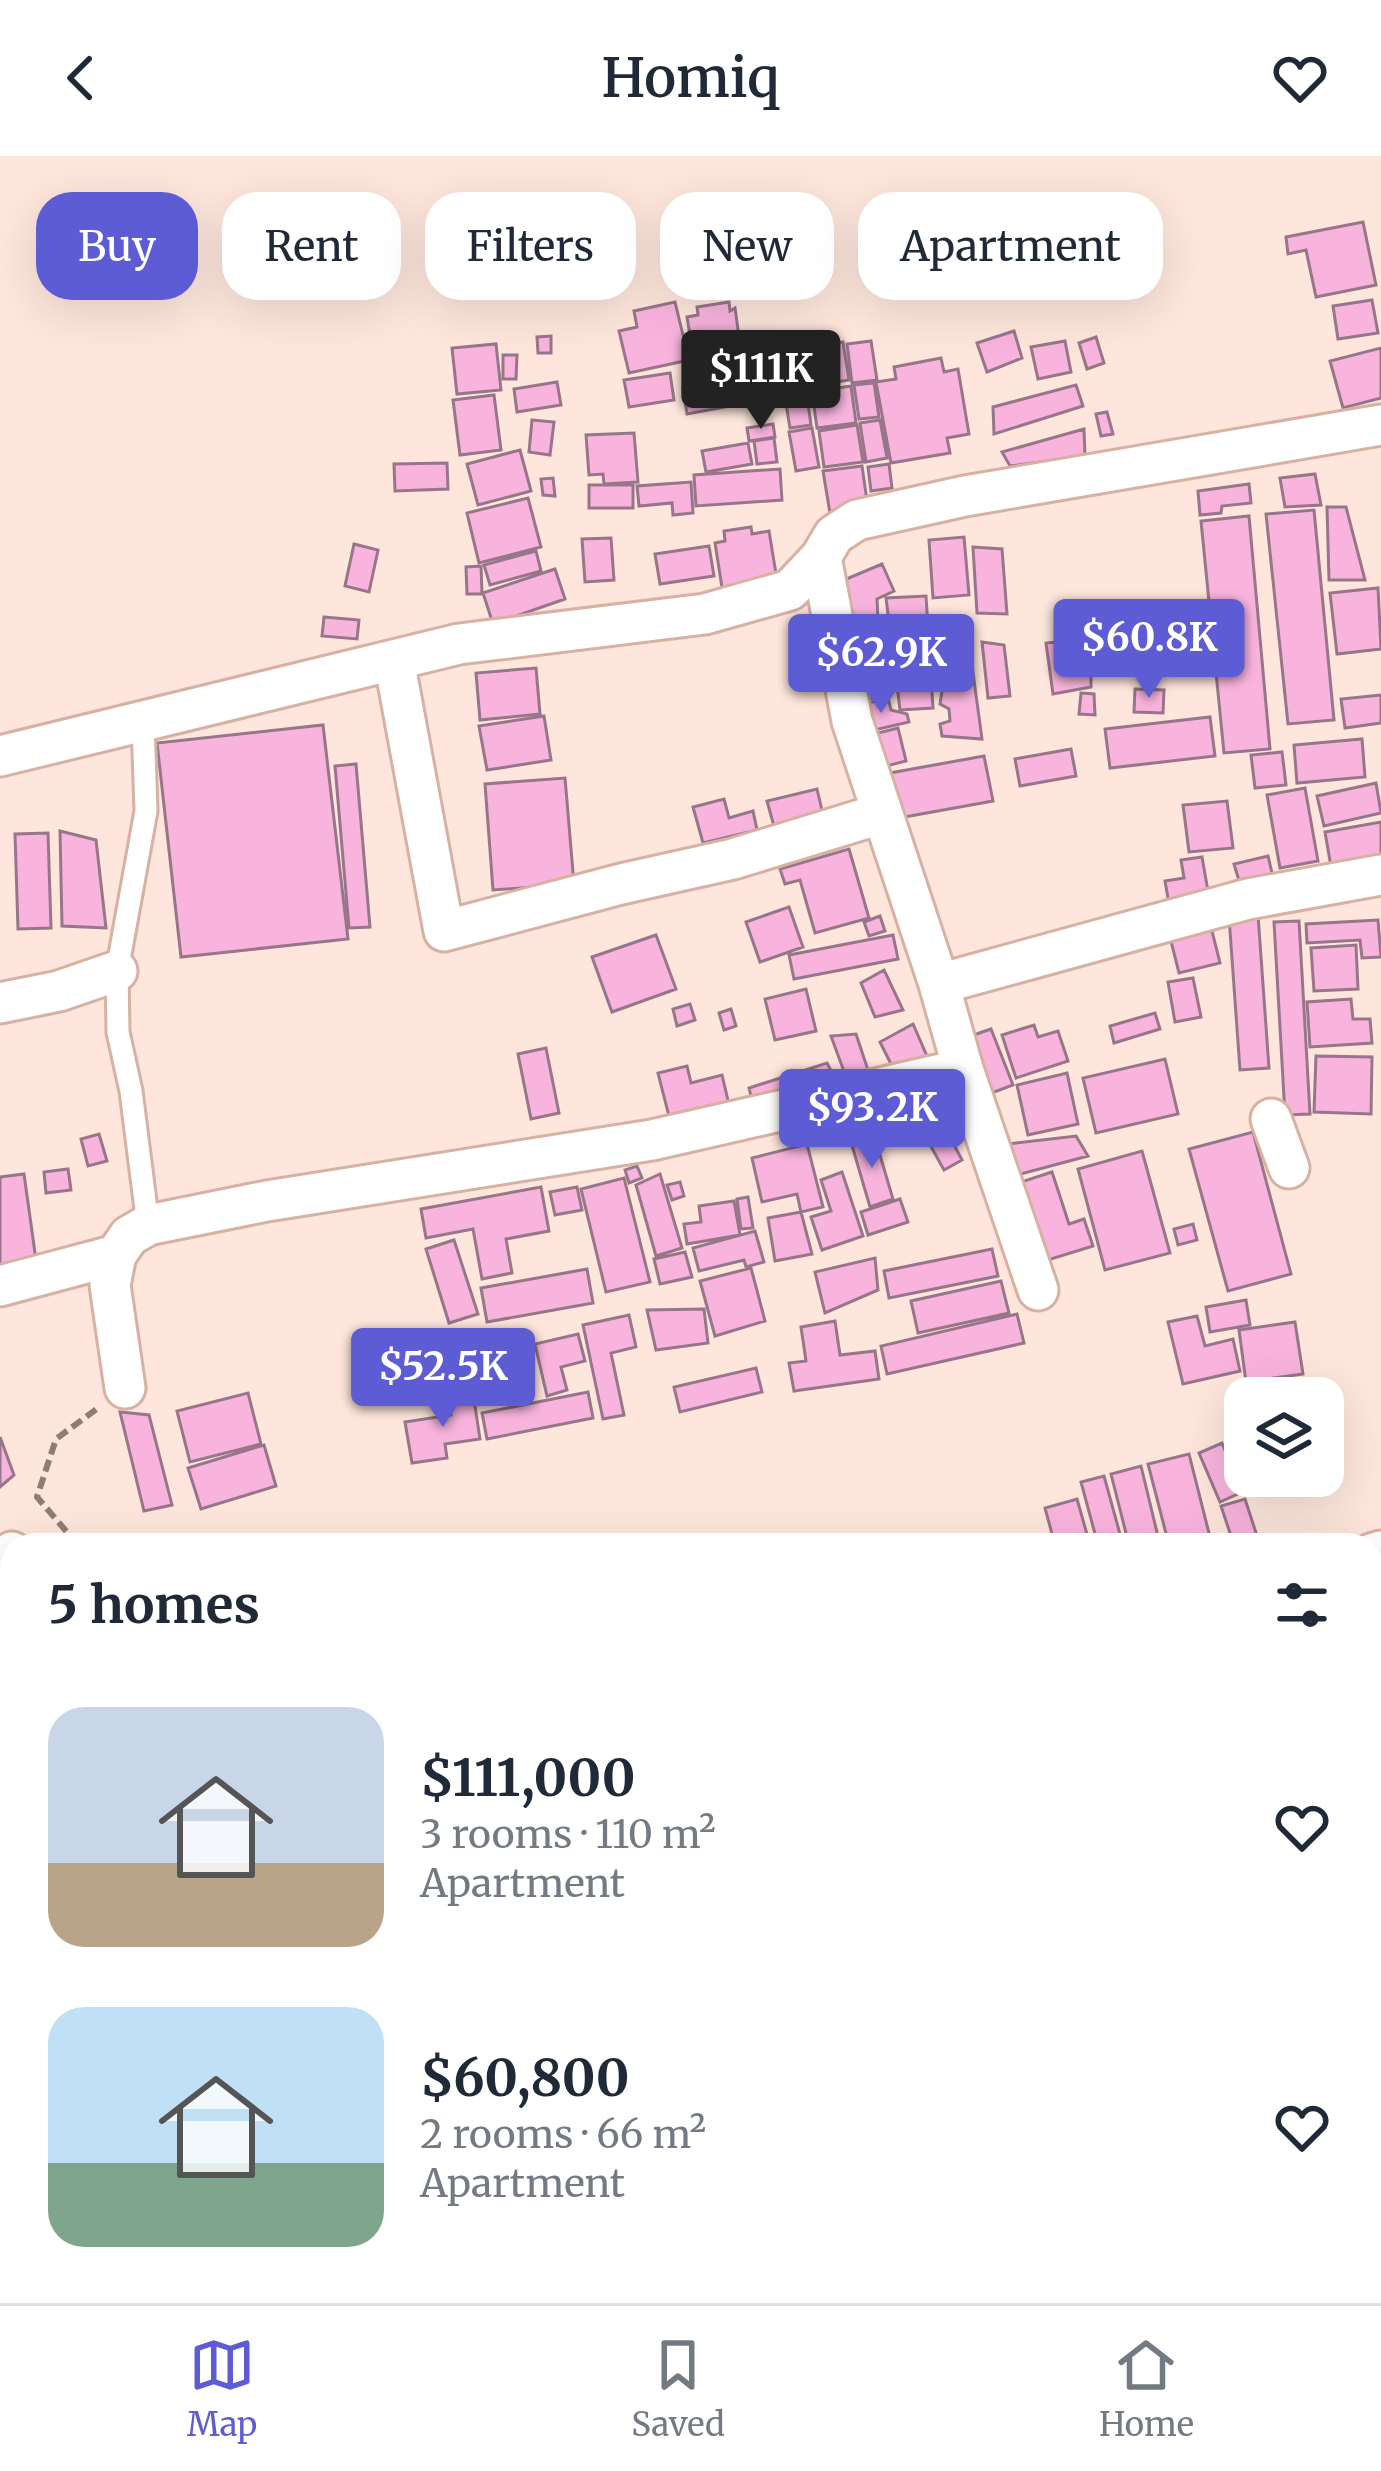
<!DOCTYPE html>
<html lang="en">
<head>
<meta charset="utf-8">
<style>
  body { margin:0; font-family:Merriweather,serif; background:#f6f6f7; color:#1f2937; height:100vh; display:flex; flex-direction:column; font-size:45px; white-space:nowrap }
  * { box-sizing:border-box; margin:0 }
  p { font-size:39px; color:#747a83 }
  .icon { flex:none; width:66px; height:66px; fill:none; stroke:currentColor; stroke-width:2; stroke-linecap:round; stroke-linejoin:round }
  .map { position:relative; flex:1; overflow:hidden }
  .sheet { position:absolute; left:0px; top:1377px; width:1383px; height:771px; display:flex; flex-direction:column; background:#fff; border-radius:36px 36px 0 0; box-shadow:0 12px 48px #0002 }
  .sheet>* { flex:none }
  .top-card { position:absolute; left:36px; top:36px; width:1311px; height:108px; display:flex; gap:24px }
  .controls { position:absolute; left:1224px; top:1221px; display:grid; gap:24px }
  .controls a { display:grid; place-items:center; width:120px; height:120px; border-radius:24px; background:#fff; box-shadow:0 12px 48px #0002; font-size:60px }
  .price { position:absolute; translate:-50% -102px; padding:0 27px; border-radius:12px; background:#5e5cd5; color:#fff; font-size:39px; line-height:78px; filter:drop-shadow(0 3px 6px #0008) }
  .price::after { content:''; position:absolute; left:50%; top:72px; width:36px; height:27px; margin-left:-18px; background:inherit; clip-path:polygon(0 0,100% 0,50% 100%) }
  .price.on { background:#222; color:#fff }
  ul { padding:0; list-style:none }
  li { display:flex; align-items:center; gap:36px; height:300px; padding:0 48px }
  li span { display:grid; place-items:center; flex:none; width:336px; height:240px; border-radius:36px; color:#555 }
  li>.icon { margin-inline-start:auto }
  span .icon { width:144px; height:144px; fill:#fffc; stroke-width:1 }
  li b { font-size:51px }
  h2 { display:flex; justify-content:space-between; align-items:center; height:144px; padding:0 48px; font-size:51px }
  .tag { padding:0 42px; border-radius:36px; background:#fff; box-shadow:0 12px 48px #0002; font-size:42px; line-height:108px }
  .tag.on { background:#5e5cd5; color:#fff }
  header { display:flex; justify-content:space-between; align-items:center; height:156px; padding:0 48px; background:#fff; font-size:54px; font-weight:600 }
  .tab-bar { display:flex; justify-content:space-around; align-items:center; height:168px; border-top:3px solid #e0e1e3; background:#fff; font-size:33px; color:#747a83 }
  .tab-bar a { display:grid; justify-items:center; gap:6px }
  .tab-bar .on { color:#5e5cd5 }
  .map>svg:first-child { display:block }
  .building { fill:#f9b4de; stroke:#977689; stroke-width:3 }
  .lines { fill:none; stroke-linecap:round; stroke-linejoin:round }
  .lane-casing { stroke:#d7b1a2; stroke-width:27 }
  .street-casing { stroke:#d7b1a2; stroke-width:45 }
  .path { stroke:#8f7c75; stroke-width:6; stroke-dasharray:12 6; stroke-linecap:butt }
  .lane { stroke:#fff; stroke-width:21 }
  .street { stroke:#fff; stroke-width:39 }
</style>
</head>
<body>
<header><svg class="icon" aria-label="back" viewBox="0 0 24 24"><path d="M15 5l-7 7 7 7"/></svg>Homiq<svg class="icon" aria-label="heart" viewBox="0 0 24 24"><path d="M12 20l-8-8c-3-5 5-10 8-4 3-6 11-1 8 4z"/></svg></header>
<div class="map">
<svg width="1381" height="2147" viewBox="0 0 1381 2147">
  <rect width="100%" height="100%" fill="#fee6dc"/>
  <path class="building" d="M1363,66L1376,129L1316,141L1306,94L1288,98L1286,81Z
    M1372,144L1378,177L1338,183L1333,150Z
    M675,146L689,204L629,217L619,175L637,171L634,155Z
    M729,146L730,155L735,152L744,216L697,223L687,161L698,159L697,151Z
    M1014,175L1022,202L987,216L977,187Z
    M551,180V197H538L537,181Z
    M1096,181L1104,207L1087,213L1079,187Z
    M871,185L877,224L852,227L847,188Z
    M1065,185L1071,216L1038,223L1031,191Z
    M843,186L849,224L812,230L806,192Z
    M496,188L501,234L457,238L452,192Z
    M1381,192V242L1343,252L1330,205Z
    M503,199H517L516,223H503Z
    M941,202L944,216L958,213L969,278L947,282L950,297L891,307L876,226L896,223L894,211Z
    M800,212L804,228L786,233L782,216Z
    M775,215L779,241L687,258L683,232Z
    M670,217L674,244L629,251L624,224Z
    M557,226L561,249L517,256L514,233Z
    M874,227L879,261L859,263L854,229Z
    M1076,229L1083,250L994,278L993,251Z
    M851,230L856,267L817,272L812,236Z
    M806,233L811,269L790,272L784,236Z
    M494,239L501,294L460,299L453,244Z
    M1107,256L1113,278L1101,280L1096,258Z
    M532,264L554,266L550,299L529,296Z
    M880,264L887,302L866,306L860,267Z
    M773,268L775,281L749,285L747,272Z
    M857,269L863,306L824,311L819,275Z
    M812,272L819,311L796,315L789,276Z
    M1084,273L1085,300L1010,310L1002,296Z
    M634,277L638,326L604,328L603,318L589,319L586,279Z
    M774,282L777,306L757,308L754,285Z
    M748,287L752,308L706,316L702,295Z
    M520,294L531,335L478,349L467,308Z
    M447,307L448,333L395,335L394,308Z
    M889,308L892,332L871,335L868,311Z
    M862,310L868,352L830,357L823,315Z
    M780,313L782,344L696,350L694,319Z
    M1315,318L1321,349L1285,351L1280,322Z
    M553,322L555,340L543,339L541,323Z
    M691,326L693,357L673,359L672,347L639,350L637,330Z
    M1249,328L1251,347L1222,350L1221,357L1200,359L1198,335Z
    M589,329H633V352H589Z
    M528,342L541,391L479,407L467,357Z
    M1327,351H1346L1365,424H1329Z
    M1314,354L1334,564L1288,568L1266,358Z
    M1249,360L1270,593L1224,597L1201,365Z
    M751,371L752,378L769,375L778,430L723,438L715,387L725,385L724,375Z
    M964,381L969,439L933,442L929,384Z
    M611,382L614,424L585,426L582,383Z
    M354,388L378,394L369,436L345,430Z
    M709,390L714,420L660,428L655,398Z
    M973,391L1002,393L1007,458L977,457Z
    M536,395L541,415L490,429L484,409Z
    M882,408L894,435L877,443L878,464L847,477L844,424Z
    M481,410L482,438H467L466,411Z
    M555,413L565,443L493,468L483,437Z
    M1378,432L1381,493L1337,498L1330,437Z
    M926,440L933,552L900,554L886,442Z
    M324,461L359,464L357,483L322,480Z
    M879,474L887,500L854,510L853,482Z
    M1091,483V531L1053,538L1046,487Z
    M982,486L1004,489L1010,540L988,542Z
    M949,501L971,502L982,583L942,580L940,568L950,565L949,553L940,548L943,529L950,521Z
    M880,507L889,538L858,546L849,516Z
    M536,512L540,558L480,564L476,517Z
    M1135,533L1164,534L1163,557L1134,556Z
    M1081,537L1094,538L1095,559L1079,558Z
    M1381,539V567L1345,572L1341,543Z
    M888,542L891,554L907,558L909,566L866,576L860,549Z
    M544,560L551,604L487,614L479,570Z
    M1210,561L1215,600L1110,612L1105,573Z
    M323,569L348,783L181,801L157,587Z
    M898,572L906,605L871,614L862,581Z
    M1362,583L1365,621L1297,627L1294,589Z
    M1071,593L1076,620L1020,630L1015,603Z
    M1282,596L1286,629L1255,632L1251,599Z
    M984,600L993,645L899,662L890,617Z
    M356,608L370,771L349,772L335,610Z
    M565,622L574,728L493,734L485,628Z
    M1376,627L1381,657L1324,670L1317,640Z
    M1305,632L1318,705L1280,712L1267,639Z
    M817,633L824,663L775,674L767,645Z
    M724,643L729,662L753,655L757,674L703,687L693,651Z
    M1227,645L1233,692L1189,696L1183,649Z
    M1381,666V702L1331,711L1325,676Z
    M60,675L96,684L106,772L62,770Z
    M48,677L51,772L18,773L15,678Z
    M849,693L869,762L815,777L800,724L785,728L780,713Z
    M1268,700L1273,721L1240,728L1234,708Z
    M1202,701L1209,741L1169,748L1165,725L1184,722L1181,704Z
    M789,751L803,791L760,806L746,766Z
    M1258,759L1269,912L1240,914L1229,761Z
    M880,760L885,775L869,780L864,766Z
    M1378,764L1381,801L1362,802L1360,784L1307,787L1306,768Z
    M1299,765L1310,958L1285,959L1274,766Z
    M1211,771L1220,807L1179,817L1170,781Z
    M656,779L676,833L612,856L592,801Z
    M893,779L898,803L794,823L789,799Z
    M1356,789L1358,833L1314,835L1311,792Z
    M884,814L903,854L875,861L861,827Z
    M1193,822L1201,861L1175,866L1168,826Z
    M806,833L816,875L775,884L765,843Z
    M1351,843L1353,863H1370L1372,887L1310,891L1307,846Z
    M690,848L695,864L677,870L673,853Z
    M731,853L736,870L724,874L719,857Z
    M1155,857L1160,873L1114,887L1110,870Z
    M913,868L930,907L898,922L880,886Z
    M1034,869L1038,881L1058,875L1068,905L1016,922L1002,879Z
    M991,873L1013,929L989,938L968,881Z
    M856,878L868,914L846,921L831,880Z
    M546,892L559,957L531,963L518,898Z
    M1316,900L1372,901L1371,958L1314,956Z
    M1165,903L1178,958L1096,977L1083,922Z
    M827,907L841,934L753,948L749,932Z
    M687,910L691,927L722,919L731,957L672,972L658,917Z
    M1067,917L1078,968L1028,979L1017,929Z
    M918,965L921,980L904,983L901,968Z
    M942,966L962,1004L944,1014L923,976Z
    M1253,976L1291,1118L1228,1135L1189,993Z
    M99,978L107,1005L88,1010L81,983Z
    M874,979L893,1043L870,1051L851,986Z
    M1076,980L1088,1000L1017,1019L1008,988Z
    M807,988L823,1051L801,1056L797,1038L762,1046L752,1002Z
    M1142,995L1170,1097L1105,1114L1078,1013Z
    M637,1010L642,1022L629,1027L625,1014Z
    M68,1013L71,1034L46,1037L44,1016Z
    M842,1016L863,1080L822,1094L811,1061L831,1055L821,1024Z
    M1052,1016L1069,1068L1084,1063L1093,1090L1035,1108L1009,1030Z
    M24,1018L36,1104L0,1122V1021Z
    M660,1018L682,1092L656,1100L636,1029Z
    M624,1022L650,1126L606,1136L581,1033Z
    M680,1026L684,1040L672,1044L667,1029Z
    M541,1031L549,1075L506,1083L512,1117L482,1123L473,1073L426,1082L421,1053Z
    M577,1031L582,1054L555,1059L550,1036Z
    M748,1041L753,1072L741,1073L737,1043Z
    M900,1043L908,1066L868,1079L861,1056Z
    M734,1045L740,1079L687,1088L684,1068L701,1066L699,1050Z
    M801,1056L812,1098L775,1105L768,1062Z
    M1193,1068L1197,1084L1178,1089L1174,1073Z
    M755,1075L764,1106L746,1111L744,1104L699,1115L693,1092Z
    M454,1084L478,1158L449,1167L426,1093Z
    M992,1093L998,1120L889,1142L884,1115Z
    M685,1096L692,1121L660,1128L654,1103Z
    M875,1102L878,1134L825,1157L815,1116Z
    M751,1112L765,1165L715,1180L700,1125Z
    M587,1113L593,1147L487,1166L481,1132Z
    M1001,1125L1009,1157L918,1177L911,1145Z
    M1246,1144L1250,1169L1210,1176L1206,1151Z
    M704,1153L708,1187L656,1194L647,1154Z
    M1017,1158L1024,1187L887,1218L881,1190Z
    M629,1159L636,1191L611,1197L624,1259L603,1263L583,1169Z
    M1197,1160L1205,1190L1233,1183L1240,1215L1183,1228L1168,1166Z
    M835,1165L840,1199L875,1195L879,1223L794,1235L789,1207L806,1205L801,1171Z
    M1295,1166L1303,1218L1246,1226L1239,1174Z
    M578,1178L585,1205L561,1211L567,1234L547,1240L535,1188Z
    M756,1212L762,1236L680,1256L674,1231Z
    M588,1236L593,1262L487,1283L482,1257Z
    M248,1237L261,1288L190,1306L177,1255Z
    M473,1237L480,1283L445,1288L447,1302L412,1307L405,1266L451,1259L448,1241Z
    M120,1256L149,1259L172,1349L144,1355Z
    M0,1281L14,1319L0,1331Z
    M1222,1287L1242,1336L1220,1346L1199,1297Z
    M264,1289L276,1330L201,1353L188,1312Z
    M1189,1298L1212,1389H1169L1148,1308Z
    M1141,1310L1160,1389H1129L1111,1318Z
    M1104,1320L1123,1389H1098L1081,1326Z
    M1077,1343L1090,1389H1055L1045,1352Z
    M1245,1343L1258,1383L1234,1389L1221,1350Z
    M1002,1380L1005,1389H976V1388Z
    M1381,1419V1446L1373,1448L1371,1432L1377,1431L1375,1421Z
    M1373,1447L1381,1491L1371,1493V1448Z
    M0,2111L12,2123V2136H26L31,2141L26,2147H0Z
    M71,2136H113L115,2137L105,2147H65L63,2145Z
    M1182,2136H1233L1195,2147H1185Z"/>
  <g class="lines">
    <defs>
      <path id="lane" d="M143,566L146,655L117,815L118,876L131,935L148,1069"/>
      <path id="street" d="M821,401L852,565L939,828L963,913L1038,1134
        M394,504L444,775L621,728L733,703L880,658
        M0,600L459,488L705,458L790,434L821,401L834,379L857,364L965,340L1381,269
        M939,828L1248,743L1381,719
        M0,847L59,835L117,815
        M1271,963L1289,1012
        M0,1130L116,1099
        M125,1232L110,1129L116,1099L129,1080L148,1069L267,1045L652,984L963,913
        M12,1396L4,1423L12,1431
        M1371,1398L1381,1395
        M0,1460L12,1472
        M1371,1568L1381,1565
        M0,1824L12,1812
        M1371,1838L1381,1835
        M871,2136L884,2147
        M299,2147L308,2136"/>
    </defs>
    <use href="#lane" class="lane-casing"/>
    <use href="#street" class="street-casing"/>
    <path class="path" d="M78,1389L37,1341L56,1283L98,1252"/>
    <use href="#lane" class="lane"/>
    <use href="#street" class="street"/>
  </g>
</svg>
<div class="controls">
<a><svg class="icon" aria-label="layers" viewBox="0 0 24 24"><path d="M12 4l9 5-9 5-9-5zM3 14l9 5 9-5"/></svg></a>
</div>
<b class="price on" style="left:761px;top:276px">$111K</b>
<b class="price" style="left:1149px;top:545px">$60.8K</b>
<b class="price" style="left:881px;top:560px">$62.9K</b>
<b class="price" style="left:872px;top:1015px">$93.2K</b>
<b class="price" style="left:443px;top:1274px">$52.5K</b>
<div class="top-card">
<a class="tag on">Buy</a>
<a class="tag">Rent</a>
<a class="tag">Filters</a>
<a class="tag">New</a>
<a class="tag">Apartment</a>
</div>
<section class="sheet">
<h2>5 homes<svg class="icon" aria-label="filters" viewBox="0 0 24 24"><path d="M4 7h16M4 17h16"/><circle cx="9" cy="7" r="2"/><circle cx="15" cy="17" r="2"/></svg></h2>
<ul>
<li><span style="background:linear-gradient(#c9d6e8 65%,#b9a48a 0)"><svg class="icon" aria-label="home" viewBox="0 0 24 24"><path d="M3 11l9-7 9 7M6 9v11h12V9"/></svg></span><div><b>$111,000</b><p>3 rooms · 110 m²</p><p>Apartment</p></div><svg class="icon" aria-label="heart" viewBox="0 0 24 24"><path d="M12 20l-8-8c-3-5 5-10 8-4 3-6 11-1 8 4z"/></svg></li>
<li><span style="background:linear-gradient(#bfe0f5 65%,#7fa58c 0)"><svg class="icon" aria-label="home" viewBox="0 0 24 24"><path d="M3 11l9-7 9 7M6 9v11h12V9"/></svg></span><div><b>$60,800</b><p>2 rooms · 66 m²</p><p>Apartment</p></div><svg class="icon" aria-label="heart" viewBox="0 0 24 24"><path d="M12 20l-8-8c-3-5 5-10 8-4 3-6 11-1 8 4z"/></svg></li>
</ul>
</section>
</div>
<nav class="tab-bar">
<a class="on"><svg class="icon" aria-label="map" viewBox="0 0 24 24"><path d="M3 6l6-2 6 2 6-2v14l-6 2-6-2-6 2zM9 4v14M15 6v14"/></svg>Map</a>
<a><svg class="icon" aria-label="saved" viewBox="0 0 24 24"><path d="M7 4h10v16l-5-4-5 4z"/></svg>Saved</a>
<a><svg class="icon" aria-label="home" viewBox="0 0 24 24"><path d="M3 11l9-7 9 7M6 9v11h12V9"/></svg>Home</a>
</nav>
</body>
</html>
